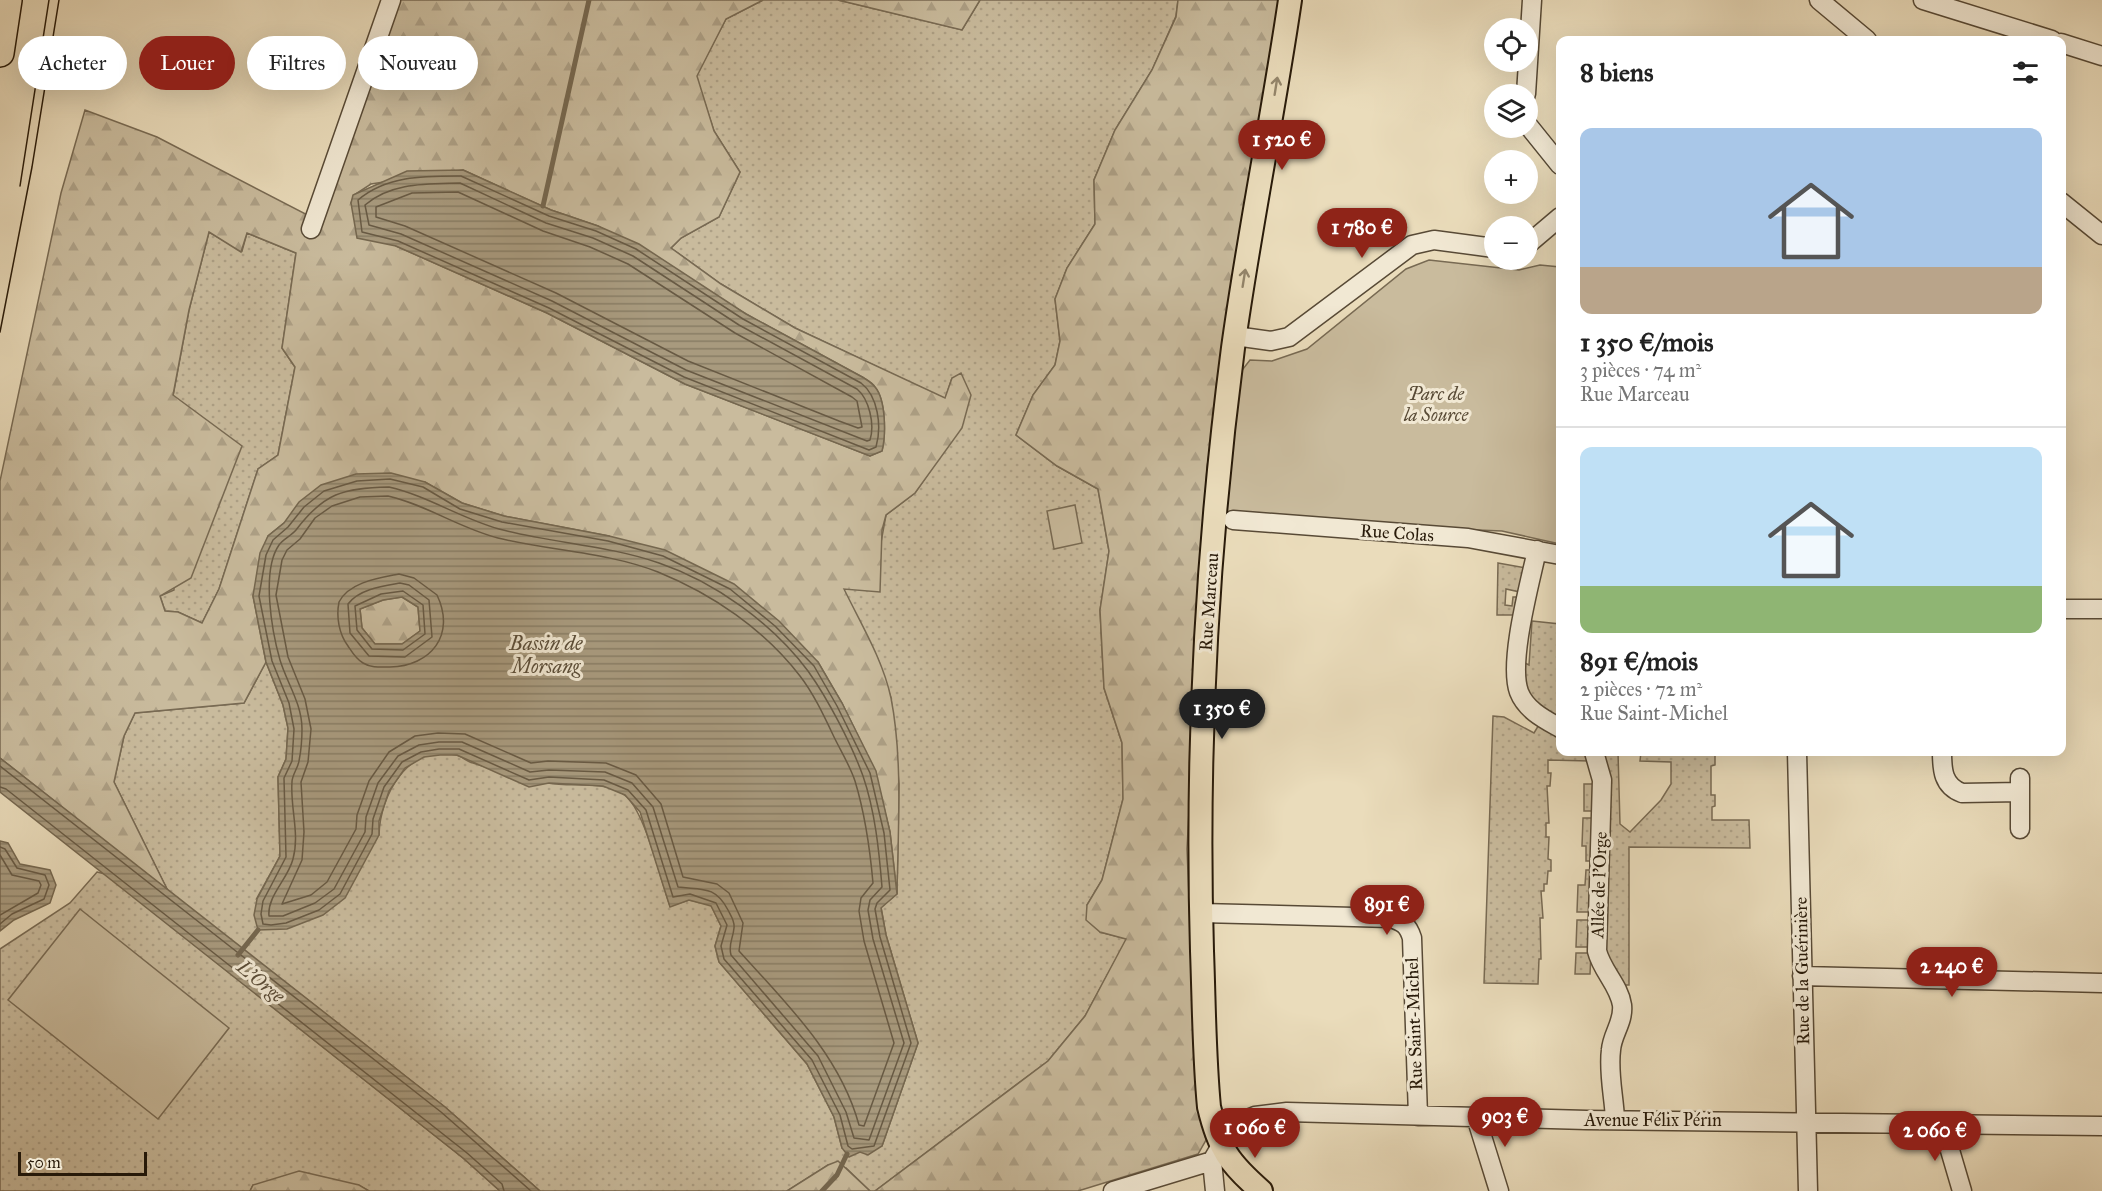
<!DOCTYPE html>
<html lang="fr">
<head>
<meta charset="utf-8">
<style>
  body { margin:0; font-family:"IM FELL Great Primer",serif; background:#f6f6f6; color:#222; height:100vh; display:flex; flex-direction:column; font-size:22px; white-space:nowrap }
  * { box-sizing:border-box; margin:0 }
  p { font-size:20px; color:#767676 }
  .icon { flex:none; width:33px; height:33px; fill:none; stroke:currentColor; stroke-width:2; stroke-linecap:round; stroke-linejoin:round }
  .map { position:relative; flex:1; overflow:hidden }
  .side { position:absolute; left:1556px; top:36px; width:510px; height:720px; display:flex; flex-direction:column; background:#fff; border-radius:12px; box-shadow:0 6px 24px #0002 }
  .side>* { flex:none }
  .guide { position:absolute; left:18px; top:36px; width:570px; height:54px; display:flex; gap:12px }
  .buttons { position:absolute; left:1484px; top:18px; display:grid; gap:12px }
  .buttons a { display:grid; place-items:center; width:54px; height:54px; border-radius:50%; background:#fff; box-shadow:0 6px 24px #0002; font-size:30px }
  .scale { position:absolute; left:18px; bottom:15px; width:129px; box-sizing:border-box; padding-left:6px; border:3px solid #281a09; border-top:0; font-size:16px; line-height:21px; white-space:nowrap; color:#281a09; -webkit-text-stroke:4px #f1e8d3; paint-order:stroke }
  .price { position:absolute; translate:-50% -51px; padding:0 14px; border-radius:21px; background:#8f2418; color:#fff; font-size:20px; line-height:39px; filter:drop-shadow(0 2px 3px #0008) }
  .price::after { content:''; position:absolute; left:50%; top:36px; width:18px; height:14px; margin-left:-9px; background:inherit; clip-path:polygon(0 0,100% 0,50% 100%) }
  .price.on { background:#222; color:#fff }
  ul { padding:0; list-style:none }
  li { display:grid; align-content:center; gap:12px; height:318px; padding:0 24px }
  li+li { border-top:2px solid #e0e0e0 }
  li span { display:grid; place-items:center; height:186px; border-radius:12px; color:#555 }
  li>.icon { margin-inline-start:auto }
  span .icon { width:108px; height:108px; fill:#fffc; stroke-width:1 }
  li b { font-size:26px }
  h2 { display:flex; justify-content:space-between; align-items:center; height:72px; padding:0 24px; font-size:26px }
  .tag { padding:0 21px; border-radius:27px; background:#fff; box-shadow:0 6px 24px #0002; font-size:21px; line-height:54px }
  .tag.on { background:#8f2418; color:#fff }
  .map>svg:first-child { display:block }
  .grass { fill:url(#grass-dots); stroke:#786a53; stroke-width:1.5 }
  .forest { fill:url(#forest-firs); stroke:#786a53; stroke-width:1.5; fill-rule:evenodd }
  .park { fill:#c9bb9d; stroke:#786a53; stroke-width:1.5 }
  .water { fill:url(#water-rules); stroke:#75674f; stroke-width:1.5; fill-rule:evenodd }
  .lines { fill:none; stroke-linecap:round; stroke-linejoin:round }
  .shore { stroke:#685a44; stroke-width:1.5 }
  .stream { stroke:#75674f; stroke-width:5 }
  .minor-casing { stroke:#584a36; stroke-width:21 }
  .major-casing { stroke:#281a09; stroke-width:26 }
  .highway-casing { stroke:#281a09; stroke-width:30 }
  .minor { stroke:#f1e8d3; stroke-width:18 }
  .major { stroke:#eadcbb; stroke-width:22 }
  .highway { stroke:#eadcbb; stroke-width:27 }
  .tram { stroke:#281a09; stroke-width:1.5 }
  .oneway { stroke:#93856b }
  .labels { text-anchor:middle; stroke-width:6; stroke-linejoin:round; paint-order:stroke }
  .park-label { font-size:18px; font-style:italic; fill:#584a35; stroke:#f1e8d3 }
  .street-label { font-size:18px; fill:#281a09; stroke:#f1e8d3 }
  .water-label { font-size:20px; font-style:italic; fill:#5b4d38; stroke:#f1e8d3 }
</style>
</head>
<body>
<div class="map">
<svg width="2102" height="1191" viewBox="0 0 2102 1191">
  <defs>
    <pattern id="grass-dots" width="8" height="8" patternUnits="userSpaceOnUse" patternTransform="scale(1.5)"><rect width="8" height="8" fill="#c9bb9d"/><path d="M2 2h.1M6 6h.1" fill="none" stroke="#ada086" stroke-width="1.8" stroke-linecap="round"/></pattern>
    <pattern id="forest-firs" width="22" height="20" patternUnits="userSpaceOnUse" patternTransform="scale(1.5)"><rect width="22" height="20" fill="#c9bb9d"/><path d="M5 1l3.5 6h-7zM16 11l3.5 6h-7z" fill="#ada086"/></pattern>
    <pattern id="water-rules" width="6" height="5" patternUnits="userSpaceOnUse" patternTransform="scale(1.5)"><rect width="6" height="5" fill="#a89a7e"/><path d="M0 2.5h6" fill="none" stroke="#897d65"/></pattern>
  </defs>
  <rect width="100%" height="100%" fill="#eadcbb"/>
  <filter id="stains"><feTurbulence type="fractalNoise" baseFrequency=".00333" numOctaves="4"/><feColorMatrix values="0 0 0 0 .2 0 0 0 0 .09 0 0 0 0 .02 0 0 0 .5 -.17"/></filter>
  <radialGradient id="worn" r=".72"><stop offset=".6" stop-color="#630" stop-opacity="0"/><stop offset="1" stop-color="#630" stop-opacity=".3"/></radialGradient>
  <path class="grass" d="M763,0H838L962,30L980,0H1178L1176,16L1152,70L1115,130L1094,180L1095,224L1067,268L1055,299L1060,341L1055,365L1033,395L1016,435L1057,466L1098,489L1109,551L1100,610L1104,688L1122,743L1123,799L1102,880L1087,905L1100,932L1127,939L1085,1016L1048,1061L875,1191H870L846,1168L828,1165L787,1191H540L445,1107L168,891L114,782L124,736L135,713L244,703L266,662L283,705L288,728L286,759L278,777L280,856L257,898L379,835C380,795 408,743 456,755C462,756 467,762 473,763C497,771 523,778 548,783C572,788 608,779 627,797C646,816 660,878 670,906L689,900L711,905L721,926L715,946L719,962L807,1064L834,1117L842,1148L860,1152L882,1146L918,1043L886,935L881,907L897,894L899,784L891,698L878,659L843,589L880,548L886,515L915,493L937,461L952,378L945,399L795,328L721,284L671,248L681,238L719,217L740,172L714,131L696,76L726,19Z
    M209,232L242,251L247,233L296,253L282,348L295,367L278,455L258,469L219,589L202,623L178,612L165,611L160,596L174,590L173,396L189,310Z
    M1498,563L1526,568L1520,592L1506,589L1505,605L1512,606L1513,597H1520L1518,615H1497Z
    M1532,621L1560,624V720L1539,706L1525,690V663L1529,665Z
    M1493,716L1504,717L1534,733L1540,723L1560,734V752H1585L1590,761L1548,760V773H1551L1550,786H1547L1549,823H1546V837H1549L1548,859L1551,860V871H1548L1547,884H1544V891H1541L1543,918H1540L1541,959H1539L1538,984L1484,983Z
    M1603,752H1618L1620,824L1630,832L1661,800L1671,784V762L1640,761L1641,752H1711L1715,754V765L1711,766V795H1715V806L1712,807V820H1749L1750,848L1629,847V985H1620L1605,961L1608,773Z
    M1584,784H1594V811H1584Z
    M1583,818H1593L1592,861H1586V846H1582Z
    M1586,870H1592V912H1577L1578,885H1585Z
    M97,872L105,874L463,1158L500,1191H369L358,1185H253L250,1191H0V949L70,903Z
    M1577,920H1592L1591,947H1576Z
    M1576,953H1591L1590,974H1575Z"/>
  <path class="forest" d="M391,0H763L726,19L697,76L714,131L740,172L719,217L681,238L671,248L721,284L795,328L945,398L952,378L961,373L971,395L962,428L915,493L886,515L882,530L880,592L844,589C861,624 883,660 891,698C903,759 898,831 897,894L890,832L875,771L842,703L818,662L609,536L504,516L462,503L425,482L284,523L268,536L253,596L266,662L244,703L135,713L124,736L114,782L168,891L0,758V481L61,193L85,110L157,137L315,219ZM463,170L551,210L598,226L746,314L864,378C867,380 873,383 875,387C886,400 886,435 882,451L870,456L685,384L547,313L396,246L351,203L354,195L371,184ZM209,232L241,252L247,233L296,253L282,348L295,367L278,455L258,469L219,589L202,623L178,612L165,611L160,596L191,578L242,446L173,395L189,310Z
    M838,0H980L962,30Z
    M1178,0H1281L1207,467L1187,849L1197,1095L1206,1140L1198,1154L1078,1191H875L1048,1061L1085,1016L1126,939L1100,932L1086,920L1087,905L1102,880L1123,799L1122,743L1104,688L1100,610L1109,551L1098,489L1057,466L1016,435L1033,395L1055,365L1060,341L1055,299L1067,268L1095,224L1094,180L1115,130L1152,70L1176,17Z
    M402,597L418,607L420,631L402,644H375L362,628L360,609L383,600Z
    M838,1161L870,1191H787L828,1165Z
    M299,1171L359,1185L369,1191H250L253,1185Z"/>
  <path class="park" d="M1429,260L1519,270L1540,265L1560,267V544L1502,531L1357,525L1222,513L1239,374L1250,360L1272,361L1307,349L1406,269Z
    M1075,505L1082,543L1054,549L1047,511Z
    M80,909L229,1028L158,1119L8,1000Z"/>
  <path class="water" d="M463,170L551,210L598,226L639,244L746,314L864,378C867,380 872,383 875,387C886,400 886,435 882,451L870,456L685,384L547,313L396,246L357,238L351,203L353,195L407,171Z
    M391,473L425,482L462,503L504,516L609,536L665,550L734,584L779,621L818,662L842,703L876,771L890,832L897,894L881,908L886,935L918,1043L882,1146L868,1155L860,1152L849,1157L842,1148L834,1117L807,1064L719,962L715,946L721,926L711,906L689,900L670,907L640,812L625,795L603,786L549,783L529,787L457,755H440L424,757L405,768L389,791L379,821V835L345,898L323,915L287,929L258,930L254,915L257,899L280,856L278,777L286,759L288,728L283,705L266,662L253,596L260,553L268,536L284,523L299,502L321,485L356,474ZM402,597L418,607L420,631L402,644H375L362,628L360,609L383,600Z
    M0,758L445,1107L540,1191H500L463,1158L0,792Z
    M0,841L8,843L20,864L50,870L56,885L50,903L14,920L0,931Z"/>
  <g class="lines">
    <path class="shore" d="M461,176L549,216L596,231L636,249L743,319L861,383C878,396 882,426 876,447L869,450L684,377L549,308L398,241L362,232L358,200C387,175 426,176 461,176Z
      M460,183L546,223L593,238L633,256L739,325L857,389C869,399 875,424 870,440L867,441L686,370L552,301L401,234L369,225L365,205C391,182 428,184 460,183Z
      M458,192L543,231L590,247L628,264L735,333L852,397L857,401L862,427L858,428L839,421L688,361L556,293L405,226L376,217V207L412,193Z
      M390,479L423,487L460,509L502,522L608,541L663,556L730,589L775,626L814,666L837,706L870,773L884,833L890,890L877,903L875,909L880,937L911,1043L874,1146L852,1149L848,1146L840,1115L812,1060L724,959L721,946L727,925L716,903L690,894L673,897L646,810L628,790L604,780L549,777L529,780L459,749H439L421,752L402,762L384,787L373,819L372,834L340,894L319,910L286,923L271,925L263,924L261,914L263,901L286,857L284,778L292,761L294,729L289,703L272,661L259,596L266,555L273,540L288,527L304,507L324,491L357,481Z
      M389,487C428,496 460,518 499,529C551,543 607,545 659,563C715,582 772,623 808,671C828,699 851,743 863,776C875,811 879,850 882,887L870,900L868,910L873,939L904,1043L869,1140L854,1138L846,1112L818,1056L731,955C728,944 733,939 734,928C735,921 731,916 728,910C715,885 701,890 678,887L653,807L632,783L605,772L549,770L530,772L462,742H439L419,745L398,756L378,783L366,817L365,832L334,889L315,903L283,916H269C267,896 288,879 293,859C300,834 290,807 292,782C292,775 298,768 299,761C301,751 302,739 302,729C302,704 287,683 280,660C272,632 261,571 279,545C283,539 291,536 296,530C324,493 343,488 389,487Z
      M388,496C427,505 459,528 498,538C550,551 607,552 658,572C712,594 764,629 800,676C814,694 825,718 835,739C842,753 850,766 855,781C865,814 870,849 873,883L861,898L859,911L864,941L894,1043L864,1126L859,1125C840,1055 786,1003 739,951L743,923L729,893L717,884L683,877L661,804L636,775L606,763L548,761L531,763L465,734L438,733L415,736L389,752L369,781L357,815L356,829L327,882L311,895L282,904L302,860L304,832L301,782L308,762L311,729L305,699L288,657L276,595L282,560L287,550L300,539L315,518L332,506L360,497Z
      M399,574L414,578L437,595C456,635 431,666 390,667C381,667 371,668 363,663C356,659 352,652 348,646C339,634 336,617 339,602C349,582 379,578 399,574Z
      M400,583L409,585L429,600L432,637L405,657L369,656L350,633L348,604C359,589 383,586 400,583Z
      M403,591L423,605L425,634L403,650L372,649L357,630L355,606L381,594Z
      M0,766L441,1112L531,1191
      M0,787L6,789L467,1153L502,1184L504,1191
      M0,847L5,849L17,868L45,875L49,885L44,899L12,914L0,924
      M0,855L12,875L39,881L41,885L38,893L0,915"/>
    <path class="stream" d="M543,206L589,0
      M238,955L258,930
      M822,1191L837,1175L847,1154"/>
    <defs>
      <path id="minor" d="M1819,0L1867,40
        M1923,0L2052,40
        M2061,43L2102,56
        M1526,94L1532,0
        M1527,124L1560,165
        M2061,202L2102,235
        M311,229L391,0
        M1527,245L1560,217
        M1235,336L1271,341L1289,337L1412,245L1434,240L1494,248
        M1233,520L1468,538L1560,555
        M1537,550C1530,583 1508,662 1519,692C1526,710 1544,719 1560,728
        M2061,609H2102
        M1594,752L1602,780L1597,951C1602,971 1619,985 1622,1005C1624,1022 1612,1034 1611,1050C1608,1072 1614,1097 1615,1119
        M1797,752L1808,1191
        M1942,752C1942,770 1943,786 1962,793L2020,792
        M2020,829V778
        M1201,913L1391,918C1403,922 1408,925 1412,938L1418,1116
        M1802,976L2102,983
        M1476,1117L1499,1191
        M1942,1123L1962,1191
        M1212,1161L1215,1191
        M1113,1191L1212,1161L1233,1125L1255,1116L1287,1112L1587,1120L2102,1126"/>
      <path id="major" d="M1261,1191C1229,1163 1219,1149 1209,1107C1204,1055 1204,1003 1202,951C1196,749 1207,548 1233,348C1249,232 1273,116 1290,0"/>
      <path id="highway" d="M0,53L8,0"/>
    </defs>
    <use href="#minor" class="minor-casing"/>
    <use href="#major" class="major-casing"/>
    <use href="#highway" class="highway-casing"/>
    <use href="#minor" class="minor"/>
    <use href="#major" class="major"/>
    <use href="#highway" class="highway"/>
    <path class="tram" d="M20,186L49,0
      M0,332L32,167L59,0"/>
  </g>
  <defs><path id="oneway-shaft" d="M-6 0H5M1.5-3L5.5 0L1.5 3" fill="none" stroke-width="1.6" stroke-linecap="round" stroke-linejoin="round" transform="scale(1.5)"/></defs>
  <g class="oneway">
    <use href="#oneway-shaft" transform="translate(1276 86) rotate(-81)"/>
    <use href="#oneway-shaft" transform="translate(1244 278) rotate(-81)"/>
  </g>
  <g class="labels">
    <g class="park-label">
      <text x="1436" y="400">Parc de<tspan x="1436" dy="21">la Source</tspan></text>
    </g>
    <g class="street-label">
      <text transform="translate(1397 533) rotate(4)" y="6">Rue Colas</text>
      <text transform="translate(1209 602) rotate(-86)" y="6">Rue Marceau</text>
      <text transform="translate(1599 885) rotate(-88)" y="6">Allée de l'Orge</text>
      <text transform="translate(1802 971) rotate(-91)" y="6">Rue de la Guérinière</text>
      <text transform="translate(1414 1024) rotate(-92)" y="6">Rue Saint-Michel</text>
      <text x="1653" y="1126">Avenue Félix Périn</text>
    </g>
    <g class="water-label">
      <text x="546" y="650">Bassin de<tspan x="546" dy="23">Morsang</tspan></text>
      <text transform="translate(261 981) rotate(39)" y="7">L'Orge</text>
    </g>
  </g>
  <rect width="100%" height="100%" filter="url(#stains)"/>
  <rect width="100%" height="100%" fill="url(#worn)"/>
</svg>
<div class="buttons">
<a><svg class="icon" aria-label="locate" viewBox="0 0 24 24"><circle cx="12" cy="12" r="6"/><path d="M12 2v4M12 18v4M2 12h4M18 12h4"/></svg></a>
<a><svg class="icon" aria-label="layers" viewBox="0 0 24 24"><path d="M12 4l9 5-9 5-9-5zM3 14l9 5 9-5"/></svg></a>
<a>+</a>
<a>−</a>
</div>
<div class="scale">50 m</div>
<b class="price" style="left:1282px;top:171px">1 520 €</b>
<b class="price" style="left:1362px;top:259px">1 780 €</b>
<b class="price on" style="left:1222px;top:740px">1 350 €</b>
<b class="price" style="left:1387px;top:936px">891 €</b>
<b class="price" style="left:1952px;top:998px">2 240 €</b>
<b class="price" style="left:1505px;top:1148px">903 €</b>
<b class="price" style="left:1255px;top:1159px">1 060 €</b>
<b class="price" style="left:1935px;top:1162px">2 060 €</b>
<div class="guide">
<a class="tag">Acheter</a>
<a class="tag on">Louer</a>
<a class="tag">Filtres</a>
<a class="tag">Nouveau</a>
</div>
<section class="side">
<h2>8 biens<svg class="icon" aria-label="filters" viewBox="0 0 24 24"><path d="M4 7h16M4 17h16"/><circle cx="9" cy="7" r="2"/><circle cx="15" cy="17" r="2"/></svg></h2>
<ul>
<li><span style="background:linear-gradient(#a9c7e8 75%,#b9a48a 0)"><svg class="icon" aria-label="home" viewBox="0 0 24 24"><path d="M3 11l9-7 9 7M6 9v11h12V9"/></svg></span><div><b>1 350 €/mois</b><p>3 pièces · 74 m²</p><p>Rue Marceau</p></div></li>
<li><span style="background:linear-gradient(#bfe0f5 75%,#8fb573 0)"><svg class="icon" aria-label="home" viewBox="0 0 24 24"><path d="M3 11l9-7 9 7M6 9v11h12V9"/></svg></span><div><b>891 €/mois</b><p>2 pièces · 72 m²</p><p>Rue Saint-Michel</p></div></li>
</ul>
</section>
</div>
</body>
</html>
